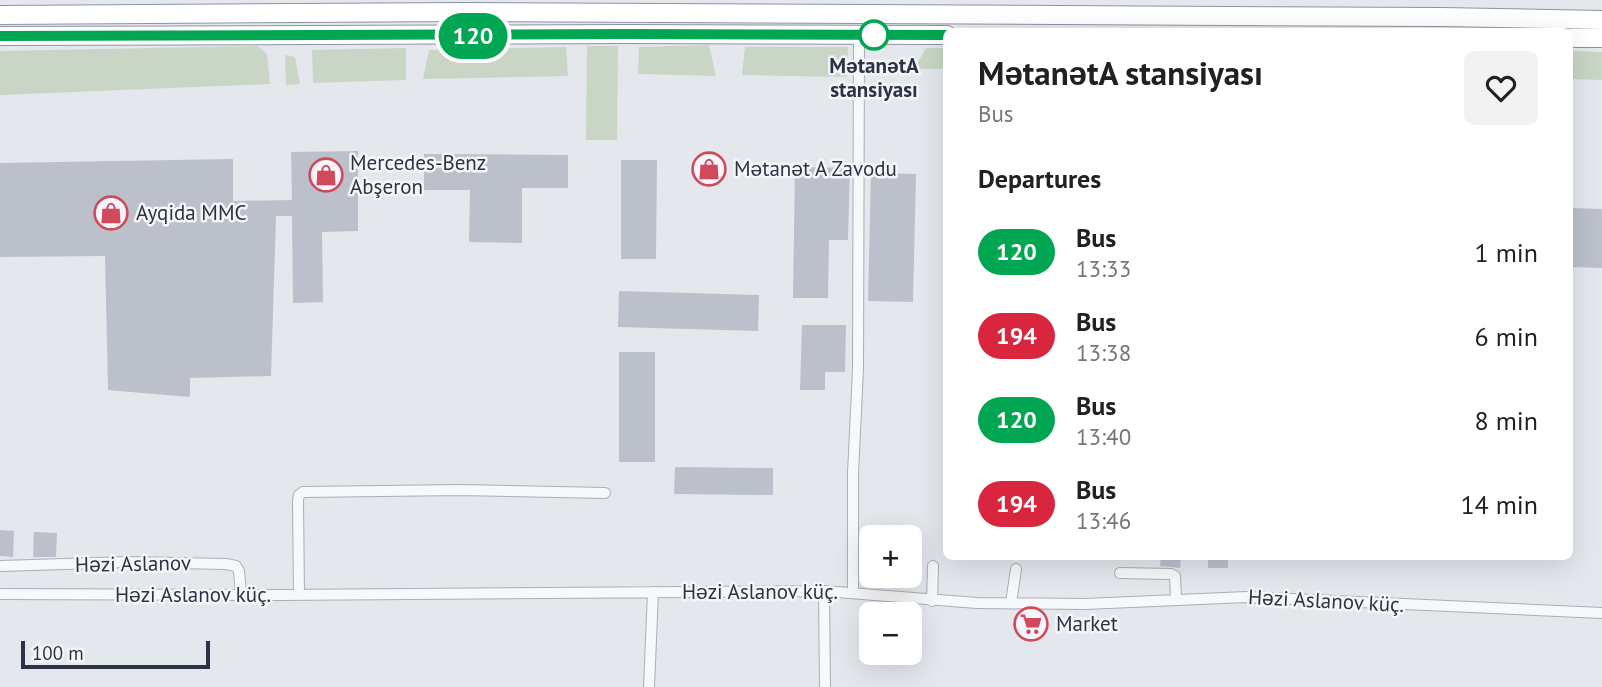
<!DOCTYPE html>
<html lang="en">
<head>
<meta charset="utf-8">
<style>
  :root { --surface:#fff; --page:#f2f2f2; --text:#202124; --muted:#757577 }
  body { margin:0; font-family:"PT Sans",sans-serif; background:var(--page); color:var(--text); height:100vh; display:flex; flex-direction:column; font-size:26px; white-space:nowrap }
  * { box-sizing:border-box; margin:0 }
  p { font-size:23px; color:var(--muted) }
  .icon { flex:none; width:38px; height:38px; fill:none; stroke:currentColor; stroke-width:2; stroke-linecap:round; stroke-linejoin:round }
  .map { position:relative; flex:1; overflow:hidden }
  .side { position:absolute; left:943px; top:28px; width:630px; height:532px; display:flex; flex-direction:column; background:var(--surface); border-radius:10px; box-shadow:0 7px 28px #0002 }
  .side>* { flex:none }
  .badge { padding:0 14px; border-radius:23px; font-size:24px; line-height:46px }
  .buttons { position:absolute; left:859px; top:525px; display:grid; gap:14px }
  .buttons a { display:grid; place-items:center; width:63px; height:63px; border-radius:10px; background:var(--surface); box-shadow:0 7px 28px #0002; font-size:35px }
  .scale { position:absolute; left:21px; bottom:18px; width:189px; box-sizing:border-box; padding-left:7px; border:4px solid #2b3445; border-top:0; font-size:19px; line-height:24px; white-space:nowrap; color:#2b3445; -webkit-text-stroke:5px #f4f6f9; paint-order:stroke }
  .map>.badge { position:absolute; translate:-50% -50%; box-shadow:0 0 0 4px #fff }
  h2 { padding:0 35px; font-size:26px; line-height:63px }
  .round { display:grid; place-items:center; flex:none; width:74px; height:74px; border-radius:10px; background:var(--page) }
  .headline { display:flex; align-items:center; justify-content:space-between; height:119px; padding:0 35px }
  h1 { font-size:33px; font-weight:700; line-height:52px }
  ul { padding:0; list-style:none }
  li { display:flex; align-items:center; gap:21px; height:84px; padding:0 35px }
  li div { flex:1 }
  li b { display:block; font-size:26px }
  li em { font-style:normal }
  li .badge { min-width:77px; font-weight:700; text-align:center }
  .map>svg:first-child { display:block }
  .green { fill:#c9d6c5 }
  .building { fill:#bbc0ca }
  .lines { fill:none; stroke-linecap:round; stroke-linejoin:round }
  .street-casing { stroke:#a9aeb7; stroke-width:12 }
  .highway-casing { stroke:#8b94a3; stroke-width:20 }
  .street { stroke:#f7f8fa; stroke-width:10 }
  .highway { stroke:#fff; stroke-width:18 }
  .line-casing { stroke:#fff; stroke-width:16 }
  .line { stroke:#00a651; stroke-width:10 }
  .stop-dot { fill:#fff; stroke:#00a651; stroke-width:3.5 }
  .labels { text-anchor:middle; stroke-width:5; stroke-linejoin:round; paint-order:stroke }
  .stop-label { font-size:21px; font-weight:bold; fill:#2b3445; stroke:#f4f6f9 }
  .poi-label { font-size:21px; fill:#2b3445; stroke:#f4f6f9; text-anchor:start }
  .street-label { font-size:21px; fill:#2b3445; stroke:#f4f6f9 }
</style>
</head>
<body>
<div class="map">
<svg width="1602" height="687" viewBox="0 0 1602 687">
  <rect width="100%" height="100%" fill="#e4e7ec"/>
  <path class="green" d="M 709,45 L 716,76 L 638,74 L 639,47 Z
    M 258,46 L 267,54 L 270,84 L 0,95 L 0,51 Z
    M 587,46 L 618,46 L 617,140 L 586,140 Z
    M 566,47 L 568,76 L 423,79 L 429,50 Z
    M 745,47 L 848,47 L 847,77 L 742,75 Z
    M 406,48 L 406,80 L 313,83 L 312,50 Z
    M 926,48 L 947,48 L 947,69 L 914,69 Z
    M 1570,51 L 1602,52 L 1602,80 L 1570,79 Z
    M 285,55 L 295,57 L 300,84 L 286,85 Z"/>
  <path class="building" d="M 358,151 L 358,231 L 322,232 L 323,302 L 293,303 L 292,216 L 276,216 L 271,376 L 190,378 L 190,397 L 108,390 L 105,256 L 0,257 L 0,163 L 233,159 L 233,201 L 292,200 L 291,152 Z
    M 424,154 L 568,155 L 568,188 L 522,188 L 522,243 L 469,242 L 470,190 L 424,190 Z
    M 621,160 L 657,160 L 656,259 L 621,259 Z
    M 795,167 L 850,168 L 848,240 L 829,240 L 828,298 L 793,298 Z
    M 871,173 L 916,174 L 913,302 L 868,301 Z
    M 1570,208 L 1602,209 L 1602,268 L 1570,267 Z
    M 619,291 L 759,295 L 758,331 L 618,327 Z
    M 802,325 L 846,325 L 845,372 L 825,372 L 825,390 L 800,390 Z
    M 619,352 L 655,352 L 655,462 L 619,462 Z
    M 675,467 L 773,468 L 773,495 L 674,494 Z
    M 0,530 L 14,531 L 13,557 L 0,556 Z
    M 34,532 L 57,533 L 56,557 L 33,557 Z
    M 1161,556 L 1181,556 L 1180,568 L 1160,566 Z
    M 1208,556 L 1228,556 L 1228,568 L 1208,568 Z"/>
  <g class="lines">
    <defs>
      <path id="street" d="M 0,566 L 128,562 L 226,564 L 236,566 L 239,571 L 241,594
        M 1120,573 L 1171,574 L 1175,576 L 1176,599
        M 824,591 L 825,687
        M 853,593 L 853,473 L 858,369 L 859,35
        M 0,594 L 279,595 L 824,591 L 977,603 L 1085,604 L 1247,597 L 1602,613
        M 299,595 L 298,500 L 299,495 L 303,492 L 461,490 L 605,493
        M 932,601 L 933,566
        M 1011,603 L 1016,569
        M 649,687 L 653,592"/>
      <path id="highway" d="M 0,15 L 464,12 L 1440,17 L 1602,20
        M 0,36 L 627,34 L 947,35
        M 1570,38 L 1602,38"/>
    </defs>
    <use href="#street" class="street-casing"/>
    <use href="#highway" class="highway-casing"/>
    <use href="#street" class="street"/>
    <use href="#highway" class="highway"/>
  </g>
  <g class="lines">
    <defs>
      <path id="line" d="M 0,36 L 627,34 L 947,35"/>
    </defs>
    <use href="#line" class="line-casing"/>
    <use href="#line" class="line"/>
  </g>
  <defs>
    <symbol id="shop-ring" viewBox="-11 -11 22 22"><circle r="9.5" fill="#f4f6f9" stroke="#d1495b" stroke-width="1.5"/><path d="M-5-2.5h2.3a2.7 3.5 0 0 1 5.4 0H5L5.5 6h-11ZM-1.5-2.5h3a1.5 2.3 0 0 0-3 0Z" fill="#d1495b"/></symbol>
    <symbol id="supermarket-ring" viewBox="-11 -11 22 22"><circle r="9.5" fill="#f4f6f9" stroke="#d1495b" stroke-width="1.5"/><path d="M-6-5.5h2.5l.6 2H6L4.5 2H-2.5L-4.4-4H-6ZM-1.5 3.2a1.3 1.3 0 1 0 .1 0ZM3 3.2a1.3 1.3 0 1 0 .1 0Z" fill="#d1495b"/></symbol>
  </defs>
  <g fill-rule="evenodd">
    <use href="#shop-ring" x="690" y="150" width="38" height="38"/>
    <use href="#shop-ring" x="307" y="156" width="38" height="38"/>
    <use href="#shop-ring" x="92" y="194" width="38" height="38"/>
    <use href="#supermarket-ring" x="1012" y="605" width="38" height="38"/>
  </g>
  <circle class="stop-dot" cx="874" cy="35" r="14"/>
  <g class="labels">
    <g class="stop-label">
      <text x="874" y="73">MətanətA<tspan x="874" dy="24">stansiyası</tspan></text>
    </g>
    <g class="poi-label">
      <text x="350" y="170">Mercedes-Benz<tspan x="350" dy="24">Abşeron</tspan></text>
      <text x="734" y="176">Mətanət A Zavodu</text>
      <text x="136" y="220">Ayqida MMC</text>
      <text x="1056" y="631">Market</text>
    </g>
    <g class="street-label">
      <text transform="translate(133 564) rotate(-1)" y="7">Həzi Aslanov</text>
      <text x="760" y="599">Həzi Aslanov küç.</text>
      <text x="193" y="602">Həzi Aslanov küç.</text>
      <text transform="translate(1326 601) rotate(3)" y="7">Həzi Aslanov küç.</text>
    </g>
  </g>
</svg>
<div class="buttons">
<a>+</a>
<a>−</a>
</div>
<div class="scale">100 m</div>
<b class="badge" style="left:473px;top:36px;background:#00a651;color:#fff">120</b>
<section class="side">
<div class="headline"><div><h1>MətanətA stansiyası</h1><p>Bus</p></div><a class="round"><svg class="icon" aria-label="heart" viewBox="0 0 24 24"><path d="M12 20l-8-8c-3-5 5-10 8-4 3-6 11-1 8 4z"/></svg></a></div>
<h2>Departures</h2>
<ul>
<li><span class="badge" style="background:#00a651;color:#fff">120</span><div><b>Bus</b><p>13:33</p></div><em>1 min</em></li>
<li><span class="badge" style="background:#d7263d;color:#fff">194</span><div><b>Bus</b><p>13:38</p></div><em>6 min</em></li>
<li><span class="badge" style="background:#00a651;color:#fff">120</span><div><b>Bus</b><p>13:40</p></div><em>8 min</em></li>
<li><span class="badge" style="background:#d7263d;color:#fff">194</span><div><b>Bus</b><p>13:46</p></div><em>14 min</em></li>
</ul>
</section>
</div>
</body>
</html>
